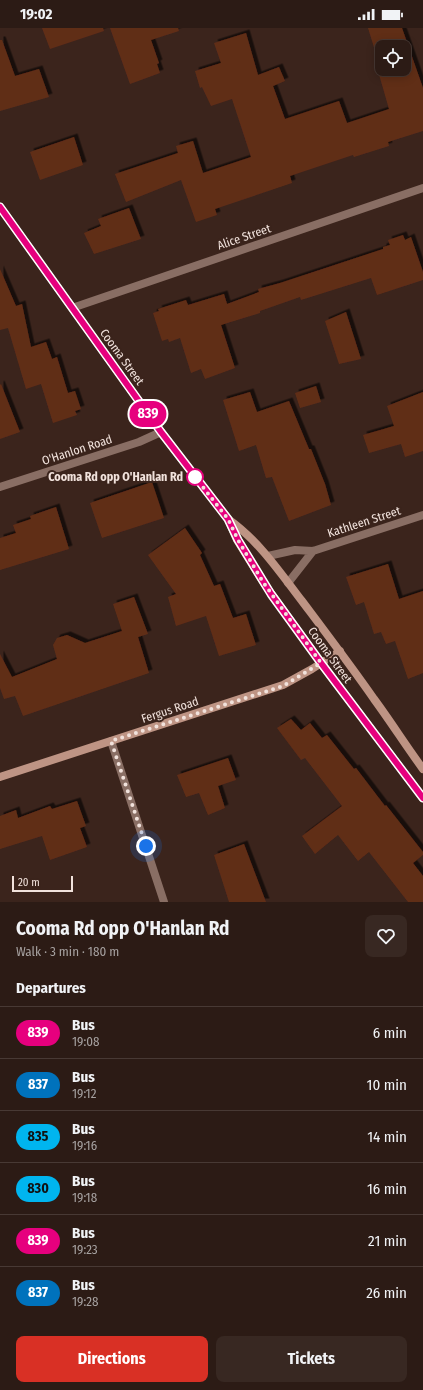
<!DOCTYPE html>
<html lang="en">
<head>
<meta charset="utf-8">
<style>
  :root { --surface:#2c1b15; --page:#382822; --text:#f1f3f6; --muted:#a6a1a0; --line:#483934; --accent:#d93025 }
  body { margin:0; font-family:"Fira Sans Condensed",sans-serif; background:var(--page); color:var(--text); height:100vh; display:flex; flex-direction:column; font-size:15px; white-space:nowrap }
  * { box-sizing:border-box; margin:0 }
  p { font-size:13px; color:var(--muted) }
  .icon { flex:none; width:22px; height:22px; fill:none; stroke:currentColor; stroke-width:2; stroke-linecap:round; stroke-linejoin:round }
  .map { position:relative; height:874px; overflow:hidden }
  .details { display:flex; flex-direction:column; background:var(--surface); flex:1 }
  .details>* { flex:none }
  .badge { padding:0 8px; border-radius:13px; font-size:14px; line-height:26px }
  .tools { position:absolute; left:375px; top:12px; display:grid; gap:8px }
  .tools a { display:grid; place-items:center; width:36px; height:36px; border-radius:8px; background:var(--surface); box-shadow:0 2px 10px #0003,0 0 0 1px var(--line); font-size:20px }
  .scale { position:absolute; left:12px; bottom:10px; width:61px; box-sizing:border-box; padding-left:4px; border:2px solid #f1e2dc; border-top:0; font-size:11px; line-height:14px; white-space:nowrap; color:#f1e2dc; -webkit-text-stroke:3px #3b241c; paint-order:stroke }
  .you { position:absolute; width:20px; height:20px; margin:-10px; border:3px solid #fff; border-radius:50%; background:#1a73e8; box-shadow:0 0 0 6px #1a73e833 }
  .map>.badge { position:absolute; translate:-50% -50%; box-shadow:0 0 0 2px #fff }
  h2 { padding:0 16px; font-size:15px; line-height:36px }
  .round { display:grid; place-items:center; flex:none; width:42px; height:42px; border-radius:8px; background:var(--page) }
  .overview { display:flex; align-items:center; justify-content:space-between; height:68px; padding:0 16px }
  h1 { font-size:19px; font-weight:700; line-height:30px }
  .primary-button { display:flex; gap:8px; margin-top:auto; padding:8px 16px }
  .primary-button a { flex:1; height:46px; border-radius:8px; background:var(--accent); color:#fff; font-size:16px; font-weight:700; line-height:46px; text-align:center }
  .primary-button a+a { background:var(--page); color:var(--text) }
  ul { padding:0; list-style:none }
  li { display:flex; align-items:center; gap:12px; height:52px; padding:0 16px; border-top:1px solid var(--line) }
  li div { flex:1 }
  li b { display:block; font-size:15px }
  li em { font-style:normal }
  li .badge { min-width:44px; font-weight:700; text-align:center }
  .status { display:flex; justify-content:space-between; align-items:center; height:28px; padding:0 20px; background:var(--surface); direction:ltr }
  .status svg { height:11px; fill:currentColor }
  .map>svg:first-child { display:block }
  .building { fill:#612d18; fill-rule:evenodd; filter:url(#shadow) }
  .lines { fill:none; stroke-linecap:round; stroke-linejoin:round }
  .street { stroke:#896e64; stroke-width:8 }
  .secondary { stroke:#be9484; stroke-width:8 }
  .line-casing { stroke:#fff; stroke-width:9 }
  .line { stroke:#e6007e; stroke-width:6 }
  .walk { stroke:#f1e2dc; stroke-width:4; stroke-dasharray:0 7.2 }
  .stop-dot { fill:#fff; stroke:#e6007e; stroke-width:2 }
  .labels { text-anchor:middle; stroke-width:4; stroke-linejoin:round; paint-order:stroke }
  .street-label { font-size:12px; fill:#f1e2dc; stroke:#3b241c }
  .stop-label { font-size:12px; font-weight:bold; fill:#f1e2dc; stroke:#3b241c; text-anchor:end }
</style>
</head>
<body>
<div class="status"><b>19:02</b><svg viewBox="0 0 49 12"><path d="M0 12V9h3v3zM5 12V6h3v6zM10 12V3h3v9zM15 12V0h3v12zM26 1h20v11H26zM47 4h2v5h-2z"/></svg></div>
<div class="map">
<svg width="423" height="874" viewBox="0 0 423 874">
  <defs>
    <filter id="shadow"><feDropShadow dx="3.5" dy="-3.5" stdDeviation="0" flood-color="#0009"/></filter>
  </defs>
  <rect width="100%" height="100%" fill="#3b241c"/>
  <path class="building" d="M 42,0 L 103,0 L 104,3 L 50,21 Z
    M 110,0 L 178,0 L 179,3 L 151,12 L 159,35 L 157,36 L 160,45 L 130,56 Z
    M 368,0 L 402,0 L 423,60 L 423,103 L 388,114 L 389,118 L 354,129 L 353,127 L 290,148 L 292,155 L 215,181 L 217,187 L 196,194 L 181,152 L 126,174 L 115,146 L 178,125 L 176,118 L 193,113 L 203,145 L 251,129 L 232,71 L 211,78 L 202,59 L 200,60 L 195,43 L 221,35 L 214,15 L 246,5 L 258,47 L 279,39 L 285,53 L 273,58 L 285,91 L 339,73 L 347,95 L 389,81 L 378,43 L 381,42 ZM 382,19 L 404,19 L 404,41 L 382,41 Z
    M 0,12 L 2,12 L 15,48 L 39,41 L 49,69 L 0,83 Z
    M 74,109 L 83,137 L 40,152 L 30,124 Z
    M 129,180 L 141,211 L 94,226 L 84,205 L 101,198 L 98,191 Z
    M 403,207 L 405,212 L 411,209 L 423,244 L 423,252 L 377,267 L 371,250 L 301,272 L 300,269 L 260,283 L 260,285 L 221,297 L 235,340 L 205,351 L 201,341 L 191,345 L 180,310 L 169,314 L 168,311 L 162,313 L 153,285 L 159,283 L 158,281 L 186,272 L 188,277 L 224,266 L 227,276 L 259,264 L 258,261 L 280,255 L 383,221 L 383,219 L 390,217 L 388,212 Z
    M 0,241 L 16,278 L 22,276 L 31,319 L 46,314 L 52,331 L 57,329 L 68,365 L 75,363 L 81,381 L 75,383 L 77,387 L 53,395 L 41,356 L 26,361 L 8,300 L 0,302 Z
    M 346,284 L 361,331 L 339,336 L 325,293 Z
    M 1,356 L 20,404 L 0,411 L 0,357 Z
    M 316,358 L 321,374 L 300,380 L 295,365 Z
    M 250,364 L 257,384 L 289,373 L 309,421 L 311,421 L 325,456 L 331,477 L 289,493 L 272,449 L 266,450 L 256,417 L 239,423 L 223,372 Z
    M 423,364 L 423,423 L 405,429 L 401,416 L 369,425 L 363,407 L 394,398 L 387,378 Z
    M 152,454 L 164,490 L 102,510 L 90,475 Z
    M 56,479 L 69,521 L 0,542 L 0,510 L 16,505 L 13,497 L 31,491 L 30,488 Z
    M 185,500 L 202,525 L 200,527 L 214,558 L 220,556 L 233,590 L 246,586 L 256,617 L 219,628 L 206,588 L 176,598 L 168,569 L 176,566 L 148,527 Z
    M 388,536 L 399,571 L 423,563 L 423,645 L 408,651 L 395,613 L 386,616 L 381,604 L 374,606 L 364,574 L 356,577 L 346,549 Z
    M 134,569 L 148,606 L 138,609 L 149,645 L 23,688 L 15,668 L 4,671 L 0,660 L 0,626 L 12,649 L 57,631 L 53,617 L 57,610 L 67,607 L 85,615 L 122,603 L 113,576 Z
    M 291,691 L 301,702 L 310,695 L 322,710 L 327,707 L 354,741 L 356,740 L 385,778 L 386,777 L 423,824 L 423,827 L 413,835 L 423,848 L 423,874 L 408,874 L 369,824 L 358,833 L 338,807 L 315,826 L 302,808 L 342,778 L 305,730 L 301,732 L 277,700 Z
    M 228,730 L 236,752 L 218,758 L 225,780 L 208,787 L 199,765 L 186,769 L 177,747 Z
    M 77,773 L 86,798 L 80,800 L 87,819 L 50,832 L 42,808 L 0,821 L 0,788 L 16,782 L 18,790 L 50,778 L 52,781 Z
    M 244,816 L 266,874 L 229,874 L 214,827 Z"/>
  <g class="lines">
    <path class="street" d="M 72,280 L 423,160
      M 0,459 L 139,414 L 161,404
      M 268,528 L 295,522 L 313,523 L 423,487
      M 288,555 L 313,523
      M 111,713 L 164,874"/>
    <path class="secondary" d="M 0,179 L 161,404 L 228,491 L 237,512 L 263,554 L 321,635 L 423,770
      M 228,491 C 259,513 279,543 302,573 C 326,605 351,638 374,671 C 391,694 406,718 423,741
      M 0,749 L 283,657 L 312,641 L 340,623"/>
  </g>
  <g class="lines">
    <defs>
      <path id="line" d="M 0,179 L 161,404 L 228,491 L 238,512 L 271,566 L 321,635 L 423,770"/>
    </defs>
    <use href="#line" class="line-casing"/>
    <use href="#line" class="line"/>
    <path class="walk" d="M 146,818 L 111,713 L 283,658 L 321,635 L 263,554 L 238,512 L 228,491 L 195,449"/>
  </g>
  <circle class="stop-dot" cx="195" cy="449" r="8"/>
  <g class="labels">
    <g class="street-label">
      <text transform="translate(244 209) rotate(-19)" y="4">Alice Street</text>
      <text transform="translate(122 329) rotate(54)" y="4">Cooma Street</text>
      <text transform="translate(77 422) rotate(-18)" y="4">O'Hanlon Road</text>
      <text transform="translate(364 494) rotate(-18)" y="4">Kathleen Street</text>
      <text transform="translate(330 627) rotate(54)" y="4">Cooma Street</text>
      <text transform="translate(170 682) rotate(-18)" y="4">Fergus Road</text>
    </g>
    <g class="stop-label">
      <text x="183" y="453">Cooma Rd opp O'Hanlan Rd</text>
    </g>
  </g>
</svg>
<div class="tools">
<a><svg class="icon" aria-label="locate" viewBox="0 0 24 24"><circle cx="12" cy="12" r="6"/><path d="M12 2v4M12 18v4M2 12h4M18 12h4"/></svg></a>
</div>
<div class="scale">20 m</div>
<div class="you" style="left:146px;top:818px"></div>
<b class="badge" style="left:148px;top:386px;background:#e6007e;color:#fff">839</b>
</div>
<section class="details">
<div class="overview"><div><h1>Cooma Rd opp O'Hanlan Rd</h1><p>Walk · 3 min · 180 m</p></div><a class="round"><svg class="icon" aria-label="heart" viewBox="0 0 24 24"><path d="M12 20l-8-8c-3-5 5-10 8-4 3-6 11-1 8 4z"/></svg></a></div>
<h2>Departures</h2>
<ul>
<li><span class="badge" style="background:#e6007e;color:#fff">839</span><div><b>Bus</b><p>19:08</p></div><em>6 min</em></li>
<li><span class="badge" style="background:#0072bc;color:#fff">837</span><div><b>Bus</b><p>19:12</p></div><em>10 min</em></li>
<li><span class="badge" style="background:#00b5ef;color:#111">835</span><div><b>Bus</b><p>19:16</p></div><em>14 min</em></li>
<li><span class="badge" style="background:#00b5ef;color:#111">830</span><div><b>Bus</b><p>19:18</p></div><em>16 min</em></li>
<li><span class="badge" style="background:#e6007e;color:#fff">839</span><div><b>Bus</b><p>19:23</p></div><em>21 min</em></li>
<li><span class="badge" style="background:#0072bc;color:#fff">837</span><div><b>Bus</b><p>19:28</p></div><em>26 min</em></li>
</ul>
<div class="primary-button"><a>Directions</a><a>Tickets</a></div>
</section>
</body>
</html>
